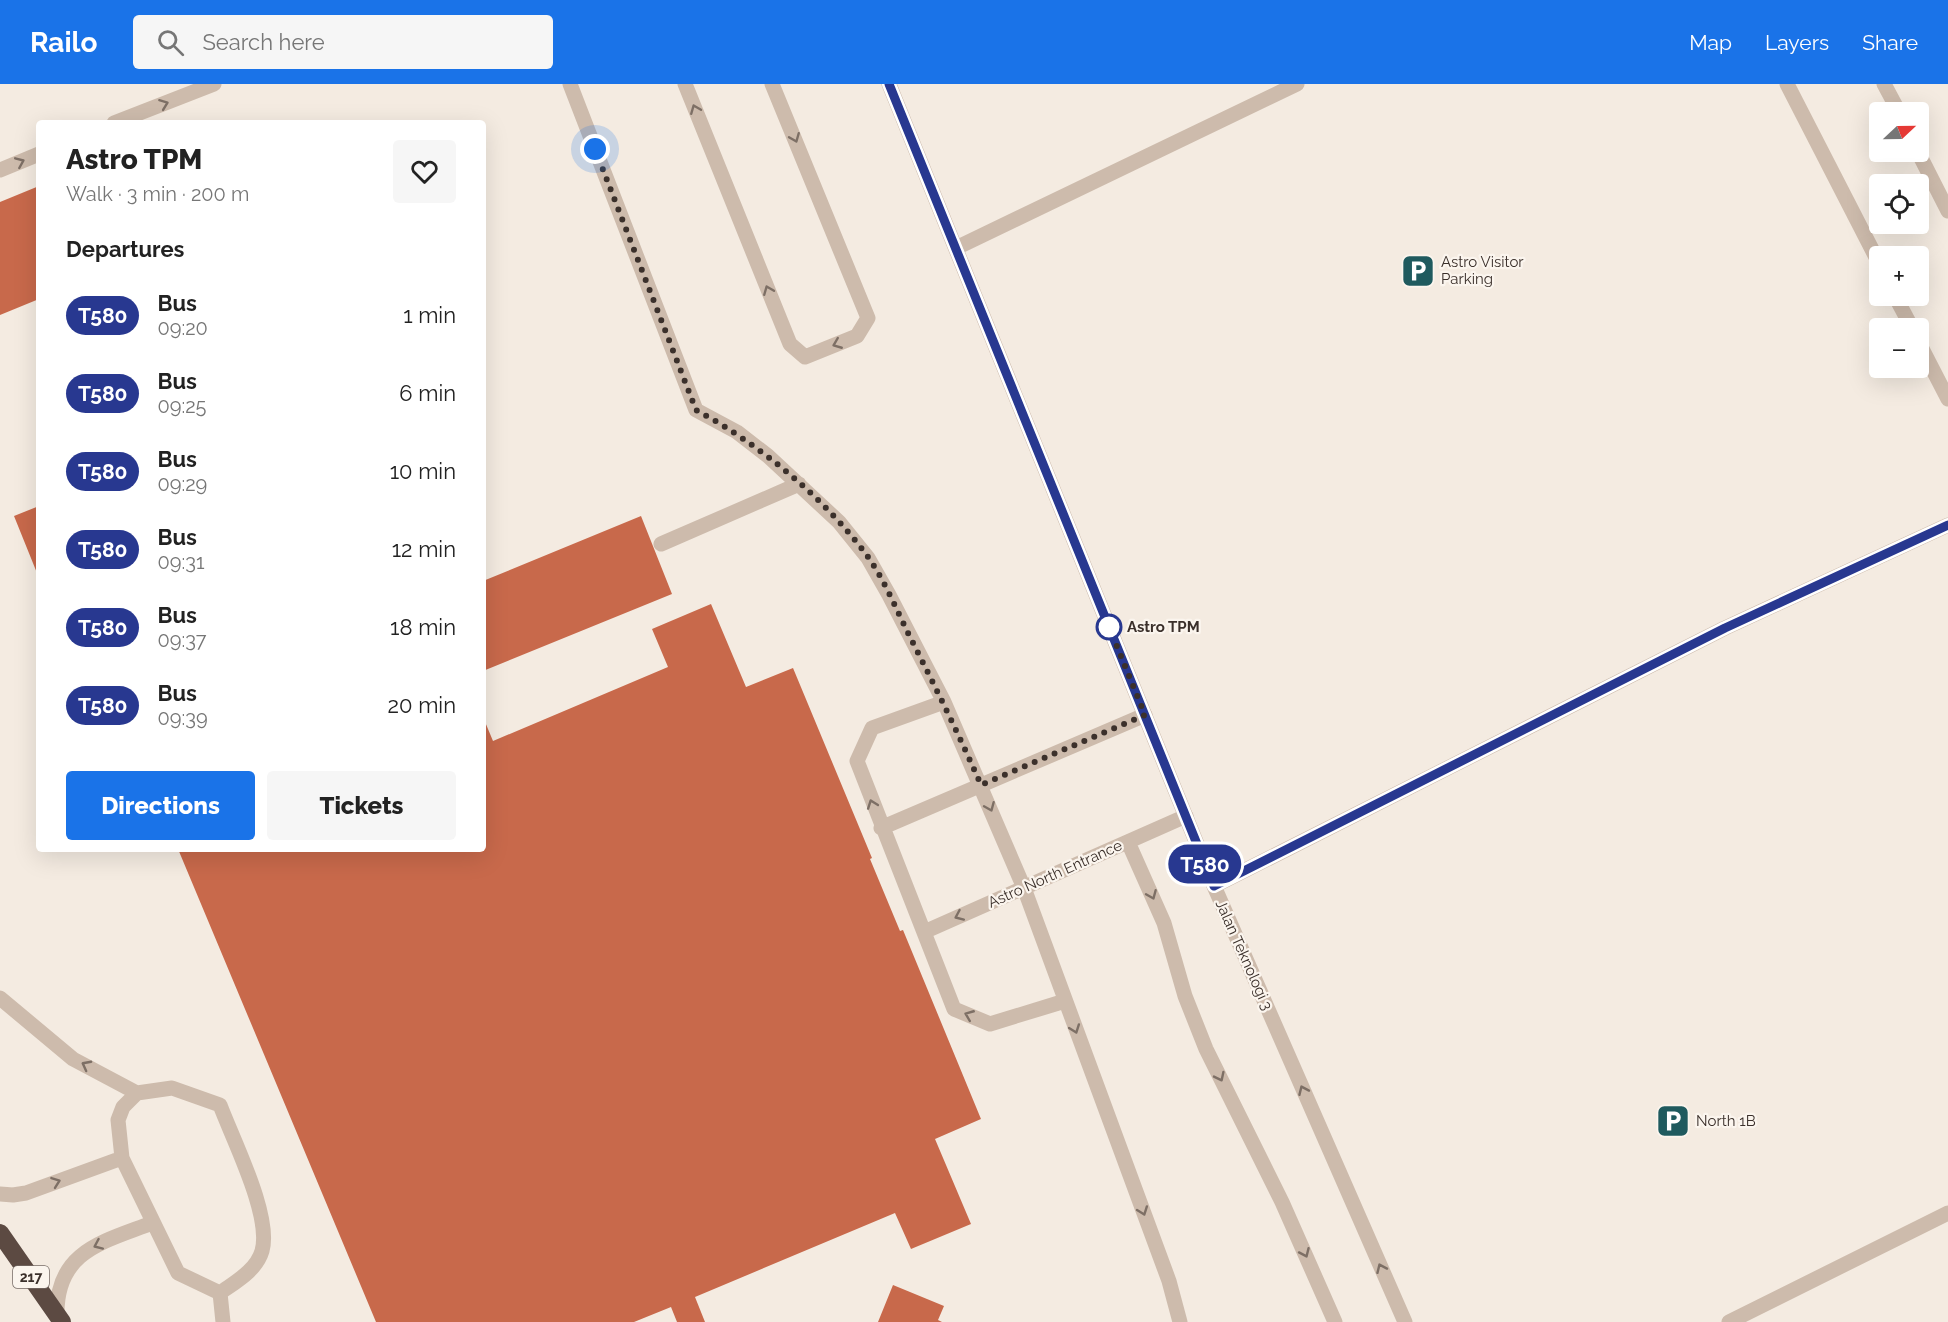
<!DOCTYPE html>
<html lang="en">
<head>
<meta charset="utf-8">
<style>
  :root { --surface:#fff; --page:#f6f6f6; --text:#222; --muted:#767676; --accent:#1a73e8 }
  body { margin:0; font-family:Raleway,sans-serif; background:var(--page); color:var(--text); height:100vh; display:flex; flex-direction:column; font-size:22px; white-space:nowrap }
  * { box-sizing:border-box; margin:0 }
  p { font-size:20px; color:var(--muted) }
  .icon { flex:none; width:33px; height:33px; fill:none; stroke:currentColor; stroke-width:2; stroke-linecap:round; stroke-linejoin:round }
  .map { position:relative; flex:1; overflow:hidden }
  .side { position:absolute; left:36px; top:36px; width:450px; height:732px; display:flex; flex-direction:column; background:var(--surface); border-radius:6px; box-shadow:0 6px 24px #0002 }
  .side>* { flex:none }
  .badge { padding:0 12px; border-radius:20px; font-size:21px; line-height:39px }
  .needle { width:39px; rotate:68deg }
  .buttons { position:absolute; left:1869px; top:18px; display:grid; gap:12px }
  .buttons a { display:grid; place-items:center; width:60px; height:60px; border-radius:6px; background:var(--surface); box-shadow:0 6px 24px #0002; font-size:30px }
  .you { position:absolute; width:30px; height:30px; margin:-15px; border:4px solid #fff; border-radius:50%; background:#1a73e8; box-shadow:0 0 0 9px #1a73e833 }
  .map>.badge { position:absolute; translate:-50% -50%; box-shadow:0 0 0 3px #fff }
  h2 { padding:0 30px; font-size:22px; line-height:54px }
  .round { display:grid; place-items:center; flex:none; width:63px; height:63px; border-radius:6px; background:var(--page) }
  .head { display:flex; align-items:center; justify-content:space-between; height:102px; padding:0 30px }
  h1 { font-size:28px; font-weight:800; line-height:45px }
  .button { display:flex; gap:12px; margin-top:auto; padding:12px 30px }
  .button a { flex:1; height:69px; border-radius:6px; background:var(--accent); color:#fff; font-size:24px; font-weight:800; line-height:69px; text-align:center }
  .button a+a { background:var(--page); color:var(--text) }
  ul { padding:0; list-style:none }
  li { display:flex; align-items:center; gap:18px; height:78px; padding:0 30px }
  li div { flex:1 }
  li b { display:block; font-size:22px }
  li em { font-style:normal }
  li .badge { min-width:66px; font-weight:700; text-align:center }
  header { display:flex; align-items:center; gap:36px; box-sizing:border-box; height:84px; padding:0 30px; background:var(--accent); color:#fff }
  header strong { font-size:28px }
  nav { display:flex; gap:33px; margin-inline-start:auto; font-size:21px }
  .search { width:420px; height:54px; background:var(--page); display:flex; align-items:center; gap:15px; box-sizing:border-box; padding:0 21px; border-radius:6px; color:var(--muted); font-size:22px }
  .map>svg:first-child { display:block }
  .building { fill:#c8694b }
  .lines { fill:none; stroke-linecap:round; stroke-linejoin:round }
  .lane { stroke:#cdbbac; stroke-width:15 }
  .street { stroke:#cdbbac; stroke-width:15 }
  .highway { stroke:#5c4a42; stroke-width:18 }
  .oneway { stroke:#7d6f65 }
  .line-casing { stroke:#fff; stroke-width:14 }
  .line { stroke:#283890; stroke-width:9 }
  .walk { stroke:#3b302b; stroke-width:6; stroke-dasharray:0 10.8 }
  .stop-dot { fill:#fff; stroke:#283890; stroke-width:3 }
  .labels { text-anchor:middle; stroke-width:4.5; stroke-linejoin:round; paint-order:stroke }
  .shield { fill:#fbf5ee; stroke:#756b66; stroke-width:1.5 }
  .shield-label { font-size:14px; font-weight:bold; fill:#3b302b }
  .poi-label { font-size:15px; fill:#3b302b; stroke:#fbf5ee; text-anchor:start }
  .stop-label { font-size:15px; font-weight:bold; fill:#3b302b; stroke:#fbf5ee; text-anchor:start }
  .street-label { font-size:15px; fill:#3b302b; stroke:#fbf5ee }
</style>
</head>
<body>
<header>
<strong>Railo</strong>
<div class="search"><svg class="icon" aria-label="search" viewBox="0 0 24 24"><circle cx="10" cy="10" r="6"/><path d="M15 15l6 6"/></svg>Search here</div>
<nav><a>Map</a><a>Layers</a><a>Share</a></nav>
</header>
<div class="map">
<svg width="1948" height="1238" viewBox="0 0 1948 1238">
  <rect width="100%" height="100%" fill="#f4ebe1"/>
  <path class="building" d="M 39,102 L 39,215 L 0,231 L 0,118 Z
    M 39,422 L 39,494 L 14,432 Z
    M 641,432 L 672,510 L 483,587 L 483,497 Z
    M 711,520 L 746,603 L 793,584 L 872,774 L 870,775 L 900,847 L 903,846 L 981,1035 L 935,1055 L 971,1140 L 911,1165 L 895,1129 L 695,1213 L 705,1238 L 677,1238 L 671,1223 L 634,1238 L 376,1238 L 178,765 L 483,765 L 483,633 L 493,657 L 668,583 L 652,545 Z
    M 893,1201 L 944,1222 L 938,1236 L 942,1238 L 878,1238 Z"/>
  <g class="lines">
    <path class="lane" d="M 570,0 L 696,326 L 737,348 L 768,372 L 839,438 L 868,474 L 889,511 L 944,618 L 1024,804 L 1169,1197 L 1180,1238
      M 685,0 L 790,260 L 805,273 L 857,252 L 868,234 L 772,0
      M 1787,0 L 1880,181
      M 1884,0 L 1899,28
      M 114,39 L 214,0
      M 1918,68 L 1948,127
      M 0,86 L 39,70
      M 956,164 L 1297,0
      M 1895,212 L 1912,244
      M 1918,257 L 1948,315
      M 661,460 L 799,400
      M 944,618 L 872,644 L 857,677 L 954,925 L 990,940 L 1065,917
      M 881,744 L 1145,631
      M 1128,758 L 1164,839 L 1185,912 L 1206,965 L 1282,1118 L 1335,1238
      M 924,848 L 1186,732
      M 0,914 L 73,975 L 137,1009
      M 172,1004 L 220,1021 C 233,1056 272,1132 262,1167 C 256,1187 235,1198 220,1209 L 178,1189 L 122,1074 L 118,1036 L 123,1023 L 137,1009 Z
      M 0,1110 L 13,1111 L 26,1109 L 122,1074
      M 220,1209 L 223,1238
      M 57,1231 C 56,1167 103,1158 152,1139
      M 1729,1238 L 1948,1129"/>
    <path class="street" d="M 889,0 L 1214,802 L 1405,1238
      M 1214,802 L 1725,544 L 1948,441"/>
    <path class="highway" d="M 0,1149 L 62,1238"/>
  </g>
  <defs><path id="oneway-chevron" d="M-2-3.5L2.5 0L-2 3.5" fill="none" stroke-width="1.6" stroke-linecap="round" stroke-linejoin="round" transform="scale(1.5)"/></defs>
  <g class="oneway">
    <use href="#oneway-chevron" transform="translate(164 20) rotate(-21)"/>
    <use href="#oneway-chevron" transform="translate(695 25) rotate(-112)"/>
    <use href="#oneway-chevron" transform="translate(795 54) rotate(68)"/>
    <use href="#oneway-chevron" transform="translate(20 78) rotate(-23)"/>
    <use href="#oneway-chevron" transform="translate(768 206) rotate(-112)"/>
    <use href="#oneway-chevron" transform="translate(837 260) rotate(158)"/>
    <use href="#oneway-chevron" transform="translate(872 720) rotate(-110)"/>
    <use href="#oneway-chevron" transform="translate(990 723) rotate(67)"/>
    <use href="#oneway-chevron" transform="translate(1152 811) rotate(67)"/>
    <use href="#oneway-chevron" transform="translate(959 832) rotate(156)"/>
    <use href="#oneway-chevron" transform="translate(969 931) rotate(-158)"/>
    <use href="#oneway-chevron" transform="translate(1075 945) rotate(70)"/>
    <use href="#oneway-chevron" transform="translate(86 981) rotate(-152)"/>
    <use href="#oneway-chevron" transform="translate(1220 993) rotate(64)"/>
    <use href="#oneway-chevron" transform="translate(1303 1006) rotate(-114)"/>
    <use href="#oneway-chevron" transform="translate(56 1098) rotate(-20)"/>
    <use href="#oneway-chevron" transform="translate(1143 1127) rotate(70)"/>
    <use href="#oneway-chevron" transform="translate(98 1161) rotate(156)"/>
    <use href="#oneway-chevron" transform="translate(1305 1169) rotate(66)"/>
    <use href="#oneway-chevron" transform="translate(1381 1184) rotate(-114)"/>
  </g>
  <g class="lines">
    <defs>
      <path id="line" d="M 889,0 L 1214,802 L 1725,544 L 1948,441"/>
    </defs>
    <use href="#line" class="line-casing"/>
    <use href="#line" class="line"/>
    <path class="walk" d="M 595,65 L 696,326 C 759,360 825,414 868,473 C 885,497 897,527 910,553 C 935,602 959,651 981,701 L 1145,631 L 1109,543"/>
  </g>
  <defs>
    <symbol id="parking-square" viewBox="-11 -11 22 22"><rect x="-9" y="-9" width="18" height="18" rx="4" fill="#1f5a5e" stroke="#fbf5ee"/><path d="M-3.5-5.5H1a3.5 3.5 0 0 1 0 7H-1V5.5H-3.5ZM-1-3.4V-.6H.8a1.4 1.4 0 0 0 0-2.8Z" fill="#fff"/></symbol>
  </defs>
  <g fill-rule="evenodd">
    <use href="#parking-square" x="1399" y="168" width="38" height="38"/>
    <use href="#parking-square" x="1654" y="1018" width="38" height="38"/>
  </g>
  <circle class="stop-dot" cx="1109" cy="543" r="12"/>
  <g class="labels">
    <rect class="shield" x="13" y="1182" width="36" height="22" rx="4.5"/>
    <g class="shield-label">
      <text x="31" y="1198">217</text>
    </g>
    <g class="poi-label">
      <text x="1441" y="183">Astro Visitor<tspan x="1441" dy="17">Parking</tspan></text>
      <text x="1696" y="1042">North 1B</text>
    </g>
    <g class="stop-label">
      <text x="1127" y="548">Astro TPM</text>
    </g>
    <g class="street-label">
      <text transform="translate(1055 790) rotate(-24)" y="5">Astro North Entrance</text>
      <text transform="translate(1244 871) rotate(66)" y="5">Jalan Teknologi 3</text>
    </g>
  </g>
</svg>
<div class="buttons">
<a><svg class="needle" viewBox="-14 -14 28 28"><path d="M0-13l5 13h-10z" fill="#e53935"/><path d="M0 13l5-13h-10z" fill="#767676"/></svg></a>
<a><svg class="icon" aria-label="locate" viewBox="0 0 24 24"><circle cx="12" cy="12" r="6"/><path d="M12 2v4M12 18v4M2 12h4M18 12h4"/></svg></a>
<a>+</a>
<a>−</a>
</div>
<div class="you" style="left:595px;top:65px"></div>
<b class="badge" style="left:1205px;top:780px;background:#283890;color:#fff">T580</b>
<section class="side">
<div class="head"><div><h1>Astro TPM</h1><p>Walk · 3 min · 200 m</p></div><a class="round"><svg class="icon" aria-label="heart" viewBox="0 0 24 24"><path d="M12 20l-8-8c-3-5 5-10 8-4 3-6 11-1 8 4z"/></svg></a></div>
<h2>Departures</h2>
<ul>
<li><span class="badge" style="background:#283890;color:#fff">T580</span><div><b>Bus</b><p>09:20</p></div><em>1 min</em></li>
<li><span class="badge" style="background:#283890;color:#fff">T580</span><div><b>Bus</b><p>09:25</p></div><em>6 min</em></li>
<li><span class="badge" style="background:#283890;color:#fff">T580</span><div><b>Bus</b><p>09:29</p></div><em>10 min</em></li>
<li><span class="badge" style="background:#283890;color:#fff">T580</span><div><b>Bus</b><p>09:31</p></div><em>12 min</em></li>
<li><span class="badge" style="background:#283890;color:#fff">T580</span><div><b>Bus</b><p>09:37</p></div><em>18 min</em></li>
<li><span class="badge" style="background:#283890;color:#fff">T580</span><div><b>Bus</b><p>09:39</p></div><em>20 min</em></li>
</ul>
<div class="button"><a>Directions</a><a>Tickets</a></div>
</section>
</div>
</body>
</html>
